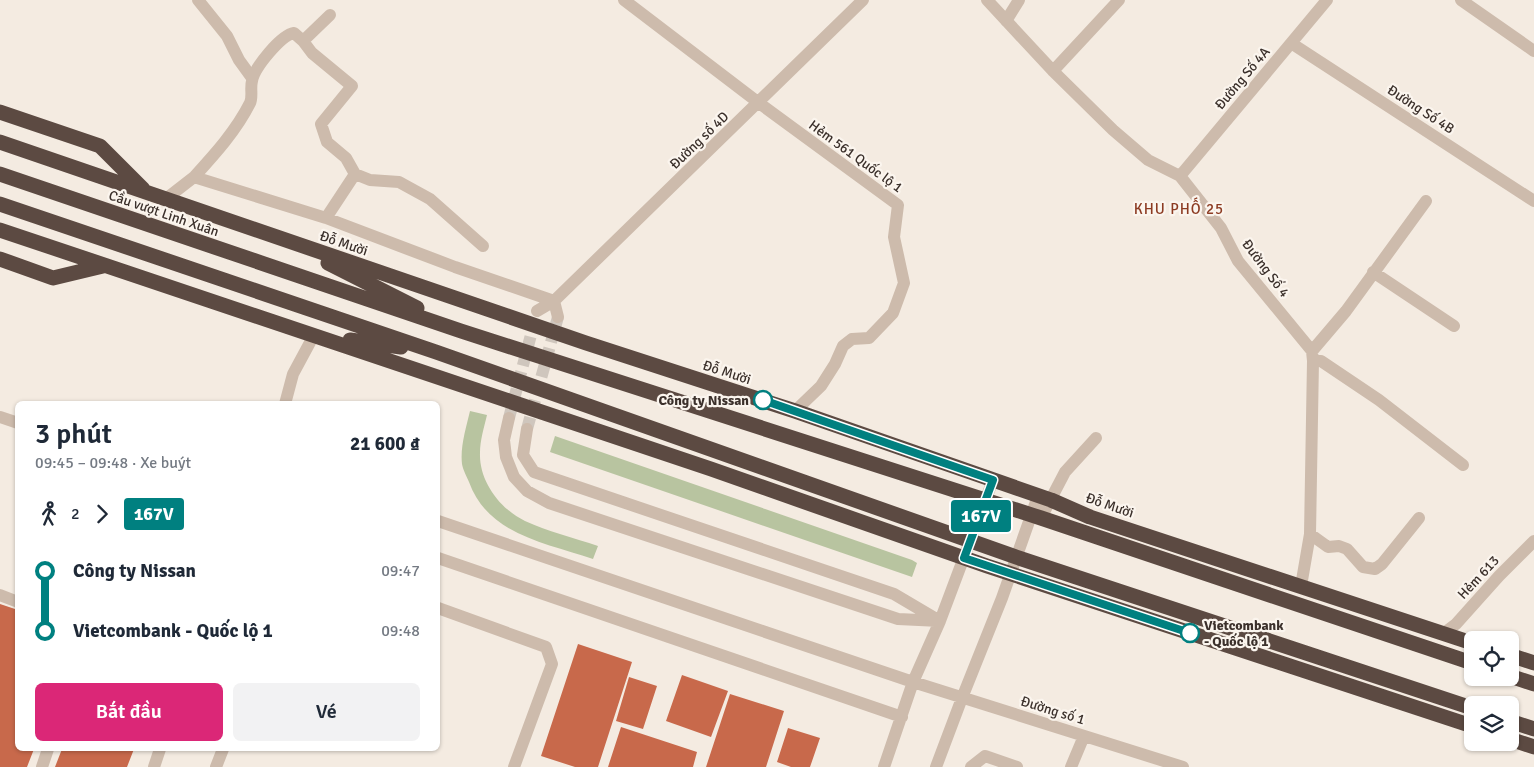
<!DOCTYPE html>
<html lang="vi">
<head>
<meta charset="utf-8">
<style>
  :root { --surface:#fff; --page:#f2f2f3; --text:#1f2937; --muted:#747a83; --accent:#db2777 }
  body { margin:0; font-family:Signika,sans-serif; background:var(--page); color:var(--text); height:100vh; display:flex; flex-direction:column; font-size:19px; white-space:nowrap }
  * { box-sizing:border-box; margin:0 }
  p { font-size:16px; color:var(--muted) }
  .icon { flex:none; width:28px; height:28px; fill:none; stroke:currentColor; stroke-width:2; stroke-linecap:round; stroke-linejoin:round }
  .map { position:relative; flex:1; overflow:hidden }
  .drawer { position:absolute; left:15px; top:401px; width:425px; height:350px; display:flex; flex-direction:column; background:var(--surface); border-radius:8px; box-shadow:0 1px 4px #0004 }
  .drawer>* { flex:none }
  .badge { padding:0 10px; border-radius:4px; font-size:18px; line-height:32px }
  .fabs { position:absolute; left:1464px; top:631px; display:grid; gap:10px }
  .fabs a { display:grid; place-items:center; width:55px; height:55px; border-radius:8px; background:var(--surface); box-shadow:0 1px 4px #0004; font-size:25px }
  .map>.badge { position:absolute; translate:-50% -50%; box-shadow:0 0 0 2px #fff }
  .legs { display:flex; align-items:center; gap:8px; height:55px; padding:0 20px; font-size:16px }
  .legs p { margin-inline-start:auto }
  .overview { display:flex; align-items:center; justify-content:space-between; height:85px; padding:0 20px }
  h1 { font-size:28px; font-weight:600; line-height:38px }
  .button { display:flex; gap:10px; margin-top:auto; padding:10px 20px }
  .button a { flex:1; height:58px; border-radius:8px; background:var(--accent); color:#fff; font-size:20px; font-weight:600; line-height:58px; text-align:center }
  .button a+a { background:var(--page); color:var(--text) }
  ul { padding:0 20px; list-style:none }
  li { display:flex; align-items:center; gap:18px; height:60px; font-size:19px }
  li i { display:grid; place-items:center; width:8px; height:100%; margin:0 6px; background:currentColor }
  li i::after { content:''; width:12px; height:12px; margin:-6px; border:4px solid; border-radius:50%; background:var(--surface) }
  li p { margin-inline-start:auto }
  li:first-child i { background:linear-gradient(#0000 50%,currentColor 0) }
  li:last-child i { background:linear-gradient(currentColor 50%,#0000 0) }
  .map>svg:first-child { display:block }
  .green { fill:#b8c4a0 }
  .building { fill:#c8694b }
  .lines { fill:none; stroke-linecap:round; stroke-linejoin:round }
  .minor-tunnel { stroke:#cfc6bd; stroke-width:12; stroke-dasharray:12 6; stroke-linecap:butt }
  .minor { stroke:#cdbbac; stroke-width:12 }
  .highway { stroke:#5c4a42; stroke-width:15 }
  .line-1-casing { stroke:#fff; stroke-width:11 }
  .line-1 { stroke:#008080; stroke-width:8 }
  .stop-1-dot { fill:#fff; stroke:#008080; stroke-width:2.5 }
  .labels { text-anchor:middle; stroke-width:4.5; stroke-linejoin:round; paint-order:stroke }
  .street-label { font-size:14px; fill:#3b302b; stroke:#fbf5ee }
  .stop-label { font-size:14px; font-weight:bold; fill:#3b302b; stroke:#fbf5ee; text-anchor:end }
  .neighbourhood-label { font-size:15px; letter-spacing:1px; fill:#8c3b22; stroke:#fbf5ee }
</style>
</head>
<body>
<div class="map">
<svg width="1534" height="767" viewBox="0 0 1534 767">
  <rect width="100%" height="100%" fill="#f4ebe1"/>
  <path class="green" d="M 470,411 L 487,415 C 484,428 480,440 480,453 C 479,481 500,509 525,521 C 546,531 575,538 598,546 L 593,559 C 546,543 488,535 469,482 C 467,477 463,470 462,464 C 460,447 466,428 470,411 Z
    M 555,436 L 912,560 L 917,563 L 912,577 L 550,452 Z"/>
  <path class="building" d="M 0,604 L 18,610 L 18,749 L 34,749 L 27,767 L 0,767 Z
    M 578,644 L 632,662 L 598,767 L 575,767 L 541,756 Z
    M 682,675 L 728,691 L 711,737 L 666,721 Z
    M 629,677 L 657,686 L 643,729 L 616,721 Z
    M 730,694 L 784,711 L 766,767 L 706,767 Z
    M 621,727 L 697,752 L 693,767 L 608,767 Z
    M 788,728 L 820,738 L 810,767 L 791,767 L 777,762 Z
    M 62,749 L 134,749 L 127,767 L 55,767 Z"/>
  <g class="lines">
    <path class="minor-tunnel" d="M 509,418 L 536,316
      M 527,429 L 558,317"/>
    <path class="minor" d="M 198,0 L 227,36 L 239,60 L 252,78
      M 624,0 L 759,103 L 898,205 L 894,237 L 904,283 L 893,313 L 869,338 L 852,339 L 843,346 L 835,364 L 821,386 L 795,411
      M 987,0 L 1053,71 L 1113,130 L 1148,160 L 1180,176 L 1221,228 L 1238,261 L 1312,351 L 1313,361 L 1310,534 L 1301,586
      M 1461,0 L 1534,51
      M 1006,21 L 1019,0
      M 303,41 L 312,53 L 352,86 L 321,124 L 327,142 L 346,158 L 355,174 L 370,180 L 399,182 L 430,199 L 483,246
      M 1291,43 L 1534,201
      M 1053,71 L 1119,0
      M 1180,176 L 1327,0
      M 194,177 C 214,155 236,131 250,103 C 253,97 250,88 252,81 C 254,68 281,35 294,33 L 303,41 L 330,15
      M 167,198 L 194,177 L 326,218 L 455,267 L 554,301
      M 326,218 L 355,174
      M 1373,272 L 1454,326
      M 554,301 L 558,317
      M 537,311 L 554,301 L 863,0
      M 1312,351 L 1346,311 L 1426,201
      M 1313,361 L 1321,361 L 1379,400 L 1463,465
      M 285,404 L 293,374 L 314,335
      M 0,417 L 18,423
      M 509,418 L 504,440 L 506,457 L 514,477 L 527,491 L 549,503 L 898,619 L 940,621
      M 527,429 L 523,455 L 534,472 L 894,594 L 938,620
      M 1041,518 L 1065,472 L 1096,438
      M 438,521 L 913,682 L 1183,767
      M 1310,534 L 1328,547 L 1339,546 L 1347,549 L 1363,567 L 1375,569 L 1382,564 L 1419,518
      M 438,558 L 902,717
      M 0,595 L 18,602
      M 438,608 L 546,647 L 552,664 L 514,767
      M 1444,633 L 1456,624 L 1499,576 L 1534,541
      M 42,767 L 48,749
      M 154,767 L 160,749
      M 216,767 L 223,749
      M 884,767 L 913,682 L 940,621 L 993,480
      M 936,767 L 962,698 L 1002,598 L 1038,496
      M 971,767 L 985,756 L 1017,767
      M 1071,767 L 1084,736"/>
    <path class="highway" d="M 0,112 L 100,146 L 143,189
      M 0,142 L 586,343 L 795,411 L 1051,500 L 1090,517 L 1472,643
      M 0,174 L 461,331 L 1041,518 L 1472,663
      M 0,204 L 436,352 L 1016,557 L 1472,708
      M 0,230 L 711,469 L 987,566 L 1472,726
      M 0,259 L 53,278 L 103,266
      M 328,263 L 417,308
      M 350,340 L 401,347
      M 1510,655 L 1534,663
      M 1510,676 L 1534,684
      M 1510,721 L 1534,729
      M 1510,739 L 1534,747"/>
  </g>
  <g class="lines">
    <defs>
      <path id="line-1" d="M 763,400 L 993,480 L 964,558 L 1190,633"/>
    </defs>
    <use href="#line-1" class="line-1-casing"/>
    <use href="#line-1" class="line-1"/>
  </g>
  <g class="stop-1-dot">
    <circle cx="763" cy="400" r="9"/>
    <circle cx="1190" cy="633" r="9"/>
  </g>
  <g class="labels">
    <g class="street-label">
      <text transform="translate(1242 78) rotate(-50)" y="5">Đường Số 4A</text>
      <text transform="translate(1421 109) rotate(33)" y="5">Đường Số 4B</text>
      <text transform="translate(699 140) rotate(-44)" y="5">Đường số 4D</text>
      <text transform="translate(856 156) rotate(36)" y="5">Hẻm 561 Quốc lộ 1</text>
      <text transform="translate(164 213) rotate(19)" y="5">Cầu vượt Linh Xuân</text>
      <text transform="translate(344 243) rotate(19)" y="5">Đỗ Mười</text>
      <text transform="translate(1266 268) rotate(53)" y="5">Đường Số 4</text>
      <text transform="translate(727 372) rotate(18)" y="5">Đỗ Mười</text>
      <text transform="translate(1110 505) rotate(19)" y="5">Đỗ Mười</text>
      <text transform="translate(1478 577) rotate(-47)" y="5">Hẻm 613</text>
      <text transform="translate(1053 710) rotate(17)" y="5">Đường số 1</text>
    </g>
    <g class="stop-label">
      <text x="749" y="405">Công ty Nissan</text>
      <text x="1204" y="630" text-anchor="start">Vietcombank<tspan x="1204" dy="16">- Quốc lộ 1</tspan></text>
    </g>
    <g class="neighbourhood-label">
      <text x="1179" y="214">KHU PHỐ 25</text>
    </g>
  </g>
</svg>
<div class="fabs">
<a><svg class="icon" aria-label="locate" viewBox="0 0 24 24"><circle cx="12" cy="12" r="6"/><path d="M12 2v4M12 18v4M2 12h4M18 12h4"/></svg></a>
<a><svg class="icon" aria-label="layers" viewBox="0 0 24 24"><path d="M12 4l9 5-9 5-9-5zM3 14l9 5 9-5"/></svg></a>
</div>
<b class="badge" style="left:981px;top:516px;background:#008080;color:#fff">167V</b>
<section class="drawer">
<div class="overview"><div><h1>3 phút</h1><p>09:45 – 09:48 · Xe buýt</p></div><b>21 600 ₫</b></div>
<div class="legs"><svg class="icon" aria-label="walk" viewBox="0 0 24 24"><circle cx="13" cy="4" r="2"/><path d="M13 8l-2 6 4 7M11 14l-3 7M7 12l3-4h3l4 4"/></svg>2<svg class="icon" aria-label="forward" viewBox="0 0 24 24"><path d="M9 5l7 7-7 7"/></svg><b class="badge" style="background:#008080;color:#fff">167V</b></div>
<ul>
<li><i style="color:#008080"></i><b>Công ty Nissan</b><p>09:47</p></li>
<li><i style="color:#008080"></i><b>Vietcombank - Quốc lộ 1</b><p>09:48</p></li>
</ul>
<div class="button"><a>Bắt đầu</a><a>Vé</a></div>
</section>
</div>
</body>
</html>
